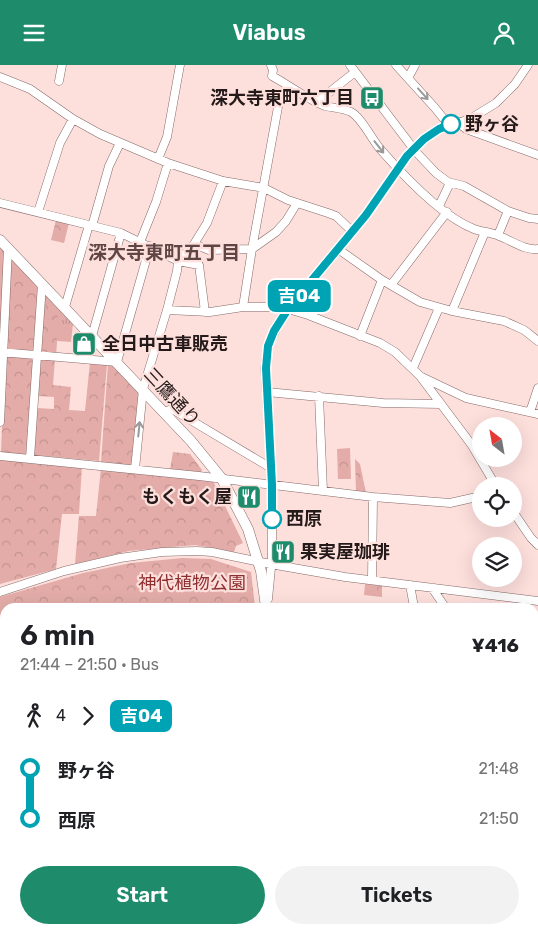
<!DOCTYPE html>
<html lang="en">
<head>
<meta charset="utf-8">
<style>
  :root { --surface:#fff; --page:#f2f2f2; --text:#202124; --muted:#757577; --accent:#1e8c6b }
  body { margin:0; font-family:Rubik,"Noto Sans JP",sans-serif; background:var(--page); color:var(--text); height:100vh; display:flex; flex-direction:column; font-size:19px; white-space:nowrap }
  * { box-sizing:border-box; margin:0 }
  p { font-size:16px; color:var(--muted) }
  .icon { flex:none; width:28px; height:28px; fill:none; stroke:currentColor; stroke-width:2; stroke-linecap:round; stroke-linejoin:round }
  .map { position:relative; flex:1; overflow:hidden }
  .sheet { position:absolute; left:0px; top:538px; width:539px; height:331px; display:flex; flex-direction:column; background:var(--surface); border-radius:15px 15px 0 0; box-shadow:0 5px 20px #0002 }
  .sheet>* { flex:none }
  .badge { padding:0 10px; border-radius:8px; font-size:18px; line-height:32px }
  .needle { width:32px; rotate:329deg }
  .tools { position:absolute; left:472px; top:352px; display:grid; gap:10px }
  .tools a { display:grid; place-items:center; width:50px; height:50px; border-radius:50%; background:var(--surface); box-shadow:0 5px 20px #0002; font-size:25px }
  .map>.badge { position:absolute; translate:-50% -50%; box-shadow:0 0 0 2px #fff }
  .legs { display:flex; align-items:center; gap:8px; height:55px; padding:0 20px; font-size:16px }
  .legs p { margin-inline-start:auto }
  .headline { display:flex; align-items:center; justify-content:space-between; height:85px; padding:0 20px }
  h1 { font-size:28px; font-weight:600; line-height:38px }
  .primary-button { display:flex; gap:10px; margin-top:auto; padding:10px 20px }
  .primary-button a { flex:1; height:58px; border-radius:30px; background:var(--accent); color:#fff; font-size:20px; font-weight:600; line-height:58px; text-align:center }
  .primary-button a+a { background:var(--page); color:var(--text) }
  ul { padding:0 20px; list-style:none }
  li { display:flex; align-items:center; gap:18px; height:50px; font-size:19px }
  li i { display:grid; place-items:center; width:8px; height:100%; margin:0 6px; background:currentColor }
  li i::after { content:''; width:12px; height:12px; margin:-6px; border:4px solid; border-radius:50%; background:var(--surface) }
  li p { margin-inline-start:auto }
  li:first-child i { background:linear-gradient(#0000 50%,currentColor 0) }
  li:last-child i { background:linear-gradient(currentColor 50%,#0000 0) }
  header { display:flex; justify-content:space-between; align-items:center; height:65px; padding:0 20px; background:var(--accent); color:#fff; font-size:22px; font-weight:600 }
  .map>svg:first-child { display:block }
  .built { fill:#f7d1ce }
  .grass { fill:url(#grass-tufts) }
  .forest { fill:url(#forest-crowns) }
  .park { fill:url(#park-crowns) }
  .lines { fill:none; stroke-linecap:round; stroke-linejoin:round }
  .minor-casing { stroke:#856a68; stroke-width:9 }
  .major-casing { stroke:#856a68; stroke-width:11 }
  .minor { stroke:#fff; stroke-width:8 }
  .major { stroke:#fff; stroke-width:10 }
  .oneway { stroke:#9c9898 }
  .line-1-casing { stroke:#fff; stroke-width:11 }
  .line-1 { stroke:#00a3b4; stroke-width:8 }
  .stop-1-dot { fill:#fff; stroke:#00a3b4; stroke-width:2.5 }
  .labels { text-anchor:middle; stroke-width:4.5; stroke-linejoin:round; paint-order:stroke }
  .poi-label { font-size:18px; font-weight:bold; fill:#241a19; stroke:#fddfdc; text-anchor:end }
  .stop-label { font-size:18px; font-weight:bold; fill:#241a19; stroke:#fddfdc; text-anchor:start }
  .street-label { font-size:18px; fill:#241a19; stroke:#fddfdc }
  .park-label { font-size:18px; fill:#8e2f30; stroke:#fddfdc }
  .neighbourhood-label { font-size:19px; font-weight:bold; fill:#5f4644; stroke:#fddfdc }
</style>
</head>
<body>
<header><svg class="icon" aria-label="menu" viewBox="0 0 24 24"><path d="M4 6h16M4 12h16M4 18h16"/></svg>Viabus<svg class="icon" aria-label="person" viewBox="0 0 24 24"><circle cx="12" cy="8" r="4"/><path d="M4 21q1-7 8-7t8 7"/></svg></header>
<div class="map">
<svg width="538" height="868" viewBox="0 0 538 868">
  <defs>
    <pattern id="grass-tufts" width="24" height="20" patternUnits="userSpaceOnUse" patternTransform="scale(1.25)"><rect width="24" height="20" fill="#e3aca8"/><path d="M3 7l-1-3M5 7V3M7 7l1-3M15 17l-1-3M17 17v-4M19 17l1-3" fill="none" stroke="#c39390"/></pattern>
    <pattern id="forest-crowns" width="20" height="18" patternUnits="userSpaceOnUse" patternTransform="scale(1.25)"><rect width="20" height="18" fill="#ee9d98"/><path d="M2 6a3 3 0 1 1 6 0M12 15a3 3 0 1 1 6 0" fill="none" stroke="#c17f7b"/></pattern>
    <pattern id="park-crowns" width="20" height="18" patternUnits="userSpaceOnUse" patternTransform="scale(1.25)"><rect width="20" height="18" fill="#e3aca8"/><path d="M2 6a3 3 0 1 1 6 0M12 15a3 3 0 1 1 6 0" fill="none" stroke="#c39390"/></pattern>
  </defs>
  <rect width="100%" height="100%" fill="#fddfdc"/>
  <path class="built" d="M 227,864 L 289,864 L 289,868 L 227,868 Z"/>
  <path class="grass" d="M 43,231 L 46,231 L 73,259 L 71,277 L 57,276 L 56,289 Z"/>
  <path class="forest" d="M 0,611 L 5,640 L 5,864 L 194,864 L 195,865 L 218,865 L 221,868 L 0,868 Z
    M 365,864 L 531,864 L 536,868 L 364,868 Z"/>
  <path class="park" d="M 56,155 L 69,158 L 64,178 L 51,175 Z
    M 0,183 L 4,187 L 0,283 Z
    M 12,193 L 39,224 L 37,275 L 33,287 L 6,284 L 10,194 Z
    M 43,231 L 46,231 L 58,244 L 56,289 L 41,286 Z
    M 8,290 L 34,293 L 28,391 L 2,388 L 1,386 L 5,292 Z
    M 42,293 L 55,294 L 53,320 L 71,322 L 69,345 L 85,346 L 90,297 L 107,299 L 99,396 L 34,390 L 37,343 L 54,344 L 54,332 L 38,331 L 40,295 Z
    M 108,299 L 113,299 L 140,327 L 132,397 L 130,400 L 101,397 Z
    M 350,383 L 351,414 L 338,414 L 337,384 Z
    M 173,387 L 190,389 L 202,405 L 200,409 L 170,405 Z
    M 0,393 L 82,401 L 79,449 L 62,449 L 56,504 L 0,519 Z
    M 355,394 L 360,399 L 366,428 L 356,427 Z
    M 101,403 L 212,414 L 243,478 L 236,481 L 234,487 L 195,480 L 129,486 L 75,499 L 79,451 L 96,451 Z
    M 182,493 L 211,494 L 251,507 L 255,542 L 5,542 L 5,699 L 0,682 L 0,532 L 83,508 L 131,498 Z
    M 365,519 L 382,521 L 382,532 L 364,530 Z
    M 0,707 L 5,712 L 5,818 L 0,818 Z"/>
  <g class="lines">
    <defs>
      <path id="minor" d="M 271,0 L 273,5 L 272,11 C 289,20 306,34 325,41 C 333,43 343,43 351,47 C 362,53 372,75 381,85 C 403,110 443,152 474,164 C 482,167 491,167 499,171 C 511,175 525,186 538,184
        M 350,0 L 416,87 L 436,108 L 448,117 L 464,121 L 508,146 L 529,153 L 538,154
        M 396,0 L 435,43 L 448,59
        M 0,12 L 30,24 L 73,54 L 100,69 L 168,98 L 223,116 L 264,123 L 288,135 L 328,148 L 336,151 L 353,167
        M 408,13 L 415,0
        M 59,16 L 62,0
        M 317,37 L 355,7
        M 460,57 L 461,60 L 466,64 L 538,90
        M 158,94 L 167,72 L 180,0
        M 0,138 L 121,168 L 178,196 L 199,200 L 205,247
        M 439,141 L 450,118
        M 38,147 L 60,78 L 73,54
        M 92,161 L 109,101 L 120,78
        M 498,170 L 508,146
        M 140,177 L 156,137 L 168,98
        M 194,179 L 209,185 L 252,184 L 276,167 L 286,156 L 297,138
        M 338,184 L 382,215 L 420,237 L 452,246 L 504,256 L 524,265 L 538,276
        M 391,220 L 447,147
        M 65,242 L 89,160
        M 243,242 L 252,184 L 278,42
        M 167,245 L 210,247 L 243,242 L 268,242 L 288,244 L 308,250 L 380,278 L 395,287 L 420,311 L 471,379 L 496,421
        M 452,246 L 485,167
        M 92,271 L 121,168
        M 360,271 L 382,215
        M 0,287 L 117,297 L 150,181
        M 413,303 L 439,243
        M 422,312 L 466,333 L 538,349
        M 267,327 L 383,338 L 441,339
        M 319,331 L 323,426
        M 164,347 L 172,344 L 271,403
        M 530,347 L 538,323
        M 0,357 L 8,183
        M 0,391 L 199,411 L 373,432 L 450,438 L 481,431
        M 30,393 L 42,219
        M 135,404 L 143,324 L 167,245 L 177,206 L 178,196 L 194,179 L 207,158 L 223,116
        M 514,448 L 531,473 L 538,480
        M 372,515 L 373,432
        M 410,520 L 414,542
        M 432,523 L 445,542
        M 0,527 L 64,506 L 120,493 L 162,487 L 197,486 L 212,487 L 270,499 L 345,512 L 538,536
        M 268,534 L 272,492 L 272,419 L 265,303 L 268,281 L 281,254 L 366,150 L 407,91 L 424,74 L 439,64 L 470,54 L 496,38 L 515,19 L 528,0
        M 534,626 L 538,629
        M 534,651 L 538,651
        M 0,700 L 5,717
        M 534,736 L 538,735
        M 392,864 L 397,868"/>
      <path id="major" d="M 0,175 L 191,376 L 222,414 L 248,464 L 261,506 L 266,542
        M 295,864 L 295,868"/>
    </defs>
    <use href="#minor" class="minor-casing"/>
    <use href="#major" class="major-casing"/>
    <use href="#minor" class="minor"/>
    <use href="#major" class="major"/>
  </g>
  <defs><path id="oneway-shaft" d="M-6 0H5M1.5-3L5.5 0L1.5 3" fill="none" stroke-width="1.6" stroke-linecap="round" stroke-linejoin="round" transform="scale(1.25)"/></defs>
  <g class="oneway">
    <use href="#oneway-shaft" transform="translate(423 29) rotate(48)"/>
    <use href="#oneway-shaft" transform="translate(379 82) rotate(52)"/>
    <use href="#oneway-shaft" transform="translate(139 364) rotate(-84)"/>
  </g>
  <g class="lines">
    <defs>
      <path id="line-1" d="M 272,454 L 272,420 L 266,303 L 268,281 L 274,266 L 288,244 L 366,150 L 407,91 L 424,74 L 439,64 L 451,59"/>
    </defs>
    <use href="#line-1" class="line-1-casing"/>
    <use href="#line-1" class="line-1"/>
  </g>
  <defs>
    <symbol id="bus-square" viewBox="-11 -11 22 22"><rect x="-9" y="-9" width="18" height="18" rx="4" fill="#1e8c6b" stroke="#fddfdc"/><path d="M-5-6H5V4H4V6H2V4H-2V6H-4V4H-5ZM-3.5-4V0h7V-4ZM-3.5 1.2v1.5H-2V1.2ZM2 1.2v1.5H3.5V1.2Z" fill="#fff"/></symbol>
    <symbol id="shop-square" viewBox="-11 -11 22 22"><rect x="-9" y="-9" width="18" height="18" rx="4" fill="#1e8c6b" stroke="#fddfdc"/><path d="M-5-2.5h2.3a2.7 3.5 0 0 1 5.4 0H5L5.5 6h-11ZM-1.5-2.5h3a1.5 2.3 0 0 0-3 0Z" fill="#fff"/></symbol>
    <symbol id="restaurant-square" viewBox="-11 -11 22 22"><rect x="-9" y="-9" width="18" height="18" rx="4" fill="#1e8c6b" stroke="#fddfdc"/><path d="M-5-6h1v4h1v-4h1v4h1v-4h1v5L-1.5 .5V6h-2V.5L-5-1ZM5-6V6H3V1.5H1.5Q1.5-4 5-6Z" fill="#fff"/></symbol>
  </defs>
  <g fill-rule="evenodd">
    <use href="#bus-square" x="358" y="19" width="28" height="28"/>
    <use href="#shop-square" x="70" y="265" width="28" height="28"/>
    <use href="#restaurant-square" x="235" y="418" width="28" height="28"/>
    <use href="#restaurant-square" x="269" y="473" width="28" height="28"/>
  </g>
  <g class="stop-1-dot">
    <circle cx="451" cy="59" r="9"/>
    <circle cx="272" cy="454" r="9"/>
  </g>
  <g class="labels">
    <g class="poi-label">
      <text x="354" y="39">深大寺東町六丁目</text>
      <text x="102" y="285" text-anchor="start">全日中古車販売</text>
      <text x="232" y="438">もくもく屋</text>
      <text x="300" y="493" text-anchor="start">果実屋珈琲</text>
    </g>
    <g class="stop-label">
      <text x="465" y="65">野ヶ谷</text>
      <text x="286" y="460">西原</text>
    </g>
    <g class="street-label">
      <text transform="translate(172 332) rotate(47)" y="6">三鷹通り</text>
    </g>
    <g class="park-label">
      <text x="192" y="524">神代植物公園</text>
    </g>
    <g class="neighbourhood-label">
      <text x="164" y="194">深大寺東町五丁目</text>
    </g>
  </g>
</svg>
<div class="tools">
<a><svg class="needle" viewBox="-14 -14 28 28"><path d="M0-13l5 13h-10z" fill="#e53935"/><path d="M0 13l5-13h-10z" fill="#757577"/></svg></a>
<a><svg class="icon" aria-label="locate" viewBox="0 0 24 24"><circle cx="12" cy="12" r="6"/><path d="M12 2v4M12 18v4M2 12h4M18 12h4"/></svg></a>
<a><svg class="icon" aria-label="layers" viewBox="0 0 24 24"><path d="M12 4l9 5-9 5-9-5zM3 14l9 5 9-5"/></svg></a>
</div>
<b class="badge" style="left:299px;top:231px;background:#00a3b4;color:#fff">吉04</b>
<section class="sheet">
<div class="headline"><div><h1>6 min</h1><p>21:44 – 21:50 · Bus</p></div><b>¥416</b></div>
<div class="legs"><svg class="icon" aria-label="walk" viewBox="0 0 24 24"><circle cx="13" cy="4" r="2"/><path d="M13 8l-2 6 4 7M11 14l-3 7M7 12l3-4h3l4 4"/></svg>4<svg class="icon" aria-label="forward" viewBox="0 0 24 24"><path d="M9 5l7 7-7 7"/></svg><b class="badge" style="background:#00a3b4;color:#fff">吉04</b></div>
<ul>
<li><i style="color:#00a3b4"></i><b>野ヶ谷</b><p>21:48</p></li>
<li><i style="color:#00a3b4"></i><b>西原</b><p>21:50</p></li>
</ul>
<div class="primary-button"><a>Start</a><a>Tickets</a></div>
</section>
</div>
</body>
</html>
